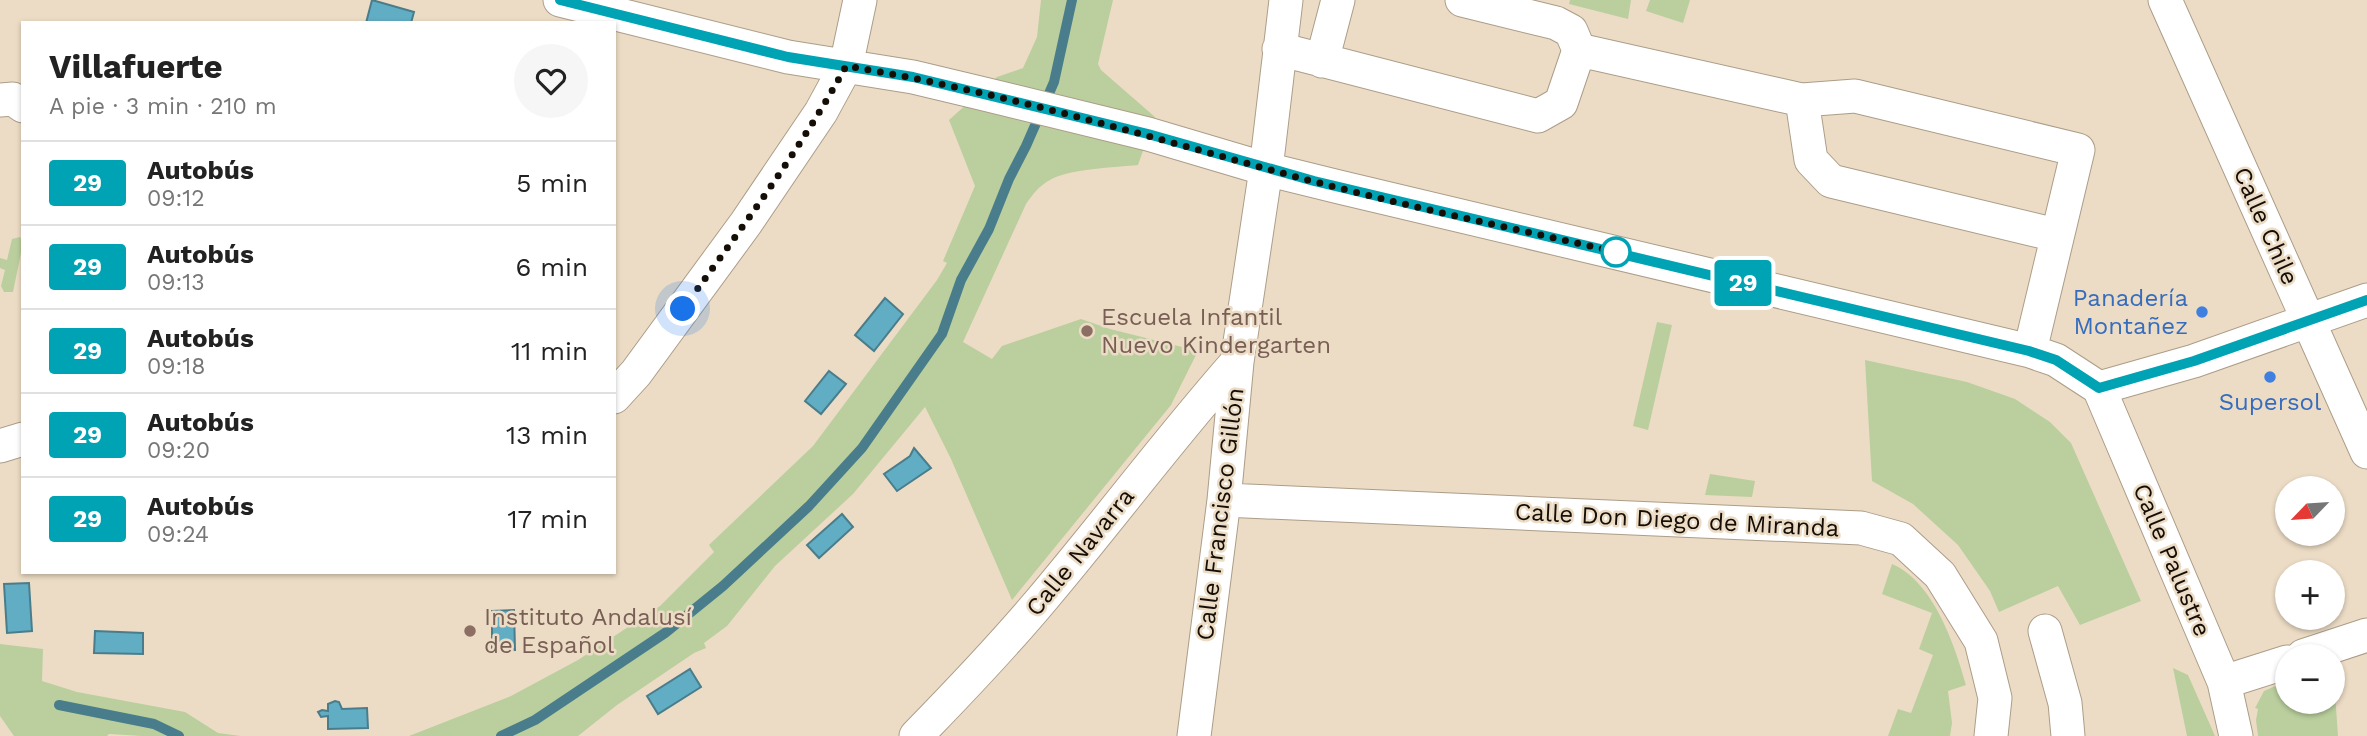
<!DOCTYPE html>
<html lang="es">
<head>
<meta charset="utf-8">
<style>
  :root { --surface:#fff; --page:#f6f6f6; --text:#222; --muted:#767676; --line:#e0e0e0 }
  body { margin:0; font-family:"Work Sans",sans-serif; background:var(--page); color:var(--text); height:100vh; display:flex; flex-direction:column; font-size:26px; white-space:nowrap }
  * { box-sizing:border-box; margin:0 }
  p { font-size:23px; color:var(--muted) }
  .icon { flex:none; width:38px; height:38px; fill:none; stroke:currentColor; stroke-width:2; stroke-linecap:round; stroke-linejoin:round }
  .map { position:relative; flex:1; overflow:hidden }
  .side { position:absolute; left:21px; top:21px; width:595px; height:553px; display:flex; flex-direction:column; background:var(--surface); border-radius:0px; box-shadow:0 2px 5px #0004 }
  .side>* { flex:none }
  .badge { padding:0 14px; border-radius:5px; font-size:24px; line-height:46px }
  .needle { width:46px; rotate:245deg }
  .buttons { position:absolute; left:2275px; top:476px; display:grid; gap:14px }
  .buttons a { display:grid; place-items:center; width:70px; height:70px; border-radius:50%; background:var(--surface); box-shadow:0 2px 5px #0004; font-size:35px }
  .you { position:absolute; width:35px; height:35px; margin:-18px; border:5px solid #fff; border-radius:50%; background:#1a73e8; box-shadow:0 0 0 10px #1a73e833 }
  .map>.badge { position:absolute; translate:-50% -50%; box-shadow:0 0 0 4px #fff }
  .round { display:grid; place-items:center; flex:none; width:74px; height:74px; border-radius:37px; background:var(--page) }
  .head { display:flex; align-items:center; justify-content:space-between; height:119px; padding:0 28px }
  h1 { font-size:33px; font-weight:700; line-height:52px }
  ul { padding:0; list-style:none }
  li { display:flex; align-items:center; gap:21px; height:84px; padding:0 28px; border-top:2px solid var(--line) }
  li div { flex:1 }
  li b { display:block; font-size:26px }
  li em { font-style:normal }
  li .badge { min-width:77px; font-weight:700; text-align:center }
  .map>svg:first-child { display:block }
  .green { fill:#bacf9d }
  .water { fill:#61adc4; stroke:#4a7d8b; stroke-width:2 }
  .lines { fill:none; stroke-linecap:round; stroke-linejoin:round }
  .stream { stroke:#4a7d8b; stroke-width:10 }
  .minor-casing { stroke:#ac9d88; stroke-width:35 }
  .minor { stroke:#fff; stroke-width:33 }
  .line-casing { stroke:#fff; stroke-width:16 }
  .line { stroke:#00a3b4; stroke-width:10 }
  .walk { stroke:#140e07; stroke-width:7; stroke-dasharray:0 12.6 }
  .stop-dot { fill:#fff; stroke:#00a3b4; stroke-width:3.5 }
  .shop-dot { fill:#3f7fe0; stroke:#ecdcc5; stroke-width:2.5 }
  .education-dot { fill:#8d6e63; stroke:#ecdcc5; stroke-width:2.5 }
  .labels { text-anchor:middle; stroke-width:5; stroke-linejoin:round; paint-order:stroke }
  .street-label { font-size:24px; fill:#140e07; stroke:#ecdcc5 }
  .shop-label { font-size:24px; fill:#366cbe; stroke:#ecdcc5; text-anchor:end }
  .education-label { font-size:24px; fill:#785e54; stroke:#ecdcc5; text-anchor:start }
</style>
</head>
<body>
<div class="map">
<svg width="2367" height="736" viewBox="0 0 2367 736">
  <rect width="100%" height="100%" fill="#ecdcc5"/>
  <path class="green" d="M 1041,0 L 1113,0 L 1098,64 L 1101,70 L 1155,117 L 1138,165 C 1116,167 1068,169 1050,180 C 1039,186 1033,194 1026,204 L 963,342 L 992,359 L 1002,346 L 1081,319 L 1110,329 L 1198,351 L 1171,405 L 1012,600 L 951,459 L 925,407 L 853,494 L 775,566 L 727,626 L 704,643 L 706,648 L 694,653 L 617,705 L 578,736 L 409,736 L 511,696 L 578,660 L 660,606 L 714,552 L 709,545 L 813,446 L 937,280 L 947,263 L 943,261 L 975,186 L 949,120 L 997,77 L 1023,68 L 1037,37 Z
    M 1570,0 L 1631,0 L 1628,19 L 1569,4 Z
    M 1650,0 L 1690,0 L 1683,23 L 1646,11 Z
    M 20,237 L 23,243 L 13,292 L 4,292 L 1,286 L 5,270 L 0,268 L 0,258 L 7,260 L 12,239 Z
    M 1657,322 L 1672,325 L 1648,430 L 1633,426 Z
    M 1865,360 L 1967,382 L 2015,399 L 2050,422 L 2071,443 L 2141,601 L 2080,625 L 2058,586 L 1999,612 L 1990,591 L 1958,545 L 1913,504 L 1872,481 Z
    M 1710,474 L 1755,481 L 1752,497 L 1705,495 Z
    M 1892,564 C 1933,581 1955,645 1966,685 L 1948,691 L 1952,723 L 1950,736 L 1888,736 L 1898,709 L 1911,713 L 1933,655 L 1919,649 L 1932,613 L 1882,594 Z
    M 0,644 L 43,649 L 42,681 L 77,692 L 185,712 L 218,733 L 241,736 L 142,736 L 109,734 L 107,736 L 14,736 L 0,716 Z
    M 2333,665 L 2338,736 L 2258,736 L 2256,720 L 2258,709 L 2255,708 L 2264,691 L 2287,681 L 2287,702 L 2333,702 Z
    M 2173,668 L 2188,675 L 2215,736 L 2187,736 Z"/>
  <path class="water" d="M 372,0 L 414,12 L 411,23 L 366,23 Z
    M 885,298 L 903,314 L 874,351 L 855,335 Z
    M 829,371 L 846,384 L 821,414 L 805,401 Z
    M 914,448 L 931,468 L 897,491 L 884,474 L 910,456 Z
    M 842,514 L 853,527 L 819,558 L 807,545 Z
    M 29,583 L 32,631 L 7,633 L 4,584 Z
    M 514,610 L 515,650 L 492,651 L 492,611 Z
    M 95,631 L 143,633 L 143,654 L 94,653 Z
    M 690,669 L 701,687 L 658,714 L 647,696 Z
    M 335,701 L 339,702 L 342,709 L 367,708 L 368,728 L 328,729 L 328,716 L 321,717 L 318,712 L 322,710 L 328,711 L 328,704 Z"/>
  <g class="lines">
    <path class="stream" d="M 59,705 L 154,724 L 179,736
      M 501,736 L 535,720 L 665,633 L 723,586 L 809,506 L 862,448 L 942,334 L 961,280 L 989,229 L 1009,179 L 1026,146 L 1054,82 L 1072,0"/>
    <defs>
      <path id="minor" d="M 560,0 L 788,57 L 913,77 L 980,93 L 1148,134 L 1266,169 L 1339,187 L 2030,351 L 2056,360 L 2099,388 L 2194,361 L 2367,300
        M 1462,0 L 1556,23 L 1571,31 L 1579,50 L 1802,100 L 1855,96 L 2078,150 L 2030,351
        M 2165,0 L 2367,452
        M 1279,49 L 1538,116 L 1561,103 L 1579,50
        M 1322,61 L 1338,0
        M 0,100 L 13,99 L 23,106
        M 1802,100 L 1811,160 L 1831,181 L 2056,235
        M 2099,388 L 2224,682 L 2236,736
        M 614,397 L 636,373 L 746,223 L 821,112 L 846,66 L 860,0
        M 0,446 L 23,439
        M 1224,500 L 1861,528 L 1901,539 L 1940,575 L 1981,641 L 1995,698 L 1991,736
        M 2045,631 L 2065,703 L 2068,736
        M 2303,656 L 2367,635
        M 2224,682 L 2287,662
        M 916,736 C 958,693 999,650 1038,604 C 1106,524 1168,440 1237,362
        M 1194,736 L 1224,500 L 1237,362 L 1266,169 L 1286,0"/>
    </defs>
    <use href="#minor" class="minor-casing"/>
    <use href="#minor" class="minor"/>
  </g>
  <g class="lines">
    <defs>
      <path id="line" d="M 560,0 L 788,57 L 913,77 L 979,93 L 1148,134 L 1314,181 L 2029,351 L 2056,360 L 2099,388 L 2194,361 L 2367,300"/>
    </defs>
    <use href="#line" class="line-casing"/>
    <use href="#line" class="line"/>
    <path class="walk" d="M 683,309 C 740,230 799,152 846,66 C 988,89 1125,130 1264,168 C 1381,201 1502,226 1621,253 L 1616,252"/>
  </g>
  <circle class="stop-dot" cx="1616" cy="252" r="14"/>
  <g class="shop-dot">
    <circle cx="2202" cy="312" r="7"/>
    <circle cx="2270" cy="377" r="7"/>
  </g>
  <g class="education-dot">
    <circle cx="1087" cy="331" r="7"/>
    <circle cx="470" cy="631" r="7"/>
  </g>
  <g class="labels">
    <g class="street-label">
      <text transform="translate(2266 226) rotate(66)" y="8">Calle Chile</text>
      <text transform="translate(1220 514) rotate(-83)" y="8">Calle Francisco Gillón</text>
      <text transform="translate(1677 520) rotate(3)" y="8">Calle Don Diego de Miranda</text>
      <text transform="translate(1080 552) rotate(-51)" y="8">Calle Navarra</text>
      <text transform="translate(2172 560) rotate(67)" y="8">Calle Palustre</text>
    </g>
    <g class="shop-label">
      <text x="2188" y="306">Panadería<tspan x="2188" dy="28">Montañez</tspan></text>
      <text x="2270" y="410" text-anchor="middle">Supersol</text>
    </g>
    <g class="education-label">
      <text x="1101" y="325">Escuela Infantil<tspan x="1101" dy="28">Nuevo Kindergarten</tspan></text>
      <text x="484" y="625">Instituto Andalusí<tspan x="484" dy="28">de Español</tspan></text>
    </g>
  </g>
</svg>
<div class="buttons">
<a><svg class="needle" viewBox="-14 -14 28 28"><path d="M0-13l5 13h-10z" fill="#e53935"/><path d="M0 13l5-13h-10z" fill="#767676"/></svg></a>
<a>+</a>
<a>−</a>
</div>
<div class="you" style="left:683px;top:309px"></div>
<b class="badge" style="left:1743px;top:283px;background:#00a3b4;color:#fff">29</b>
<section class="side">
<div class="head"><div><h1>Villafuerte</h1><p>A pie · 3 min · 210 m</p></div><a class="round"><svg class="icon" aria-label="heart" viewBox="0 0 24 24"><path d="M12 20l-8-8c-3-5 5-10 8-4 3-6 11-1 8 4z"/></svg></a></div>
<ul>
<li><span class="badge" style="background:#00a3b4;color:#fff">29</span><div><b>Autobús</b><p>09:12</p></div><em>5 min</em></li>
<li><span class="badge" style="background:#00a3b4;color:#fff">29</span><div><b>Autobús</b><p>09:13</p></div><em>6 min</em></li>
<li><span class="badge" style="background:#00a3b4;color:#fff">29</span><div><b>Autobús</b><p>09:18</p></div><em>11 min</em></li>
<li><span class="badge" style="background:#00a3b4;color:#fff">29</span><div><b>Autobús</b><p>09:20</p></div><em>13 min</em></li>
<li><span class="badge" style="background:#00a3b4;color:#fff">29</span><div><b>Autobús</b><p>09:24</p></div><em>17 min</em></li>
</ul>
</section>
</div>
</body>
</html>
